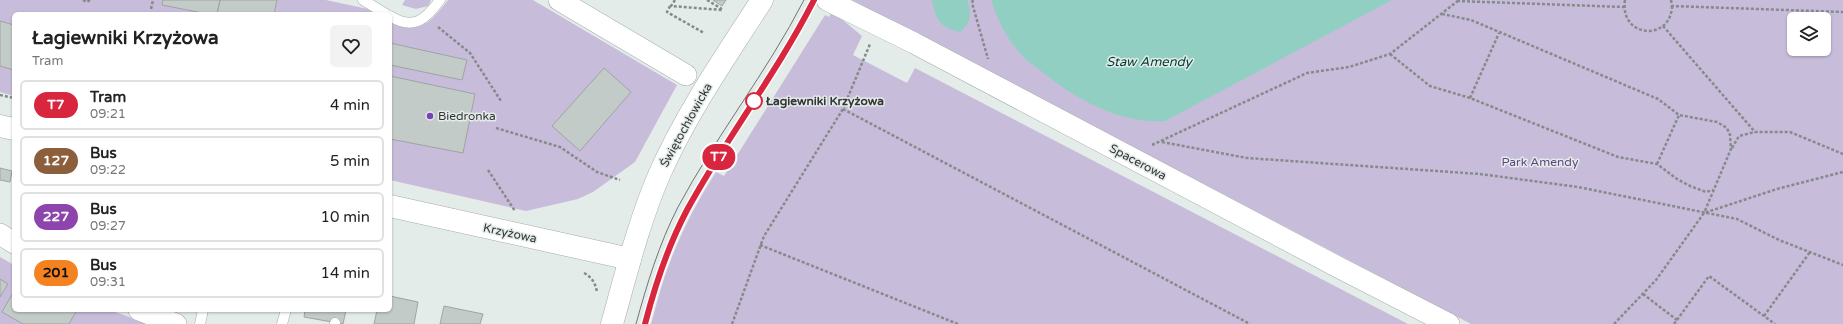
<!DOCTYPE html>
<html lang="en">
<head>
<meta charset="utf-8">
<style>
  :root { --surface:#fff; --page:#f2f2f2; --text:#222; --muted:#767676; --line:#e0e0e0 }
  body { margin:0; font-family:"Varela Round",sans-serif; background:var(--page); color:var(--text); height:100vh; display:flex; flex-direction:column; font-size:15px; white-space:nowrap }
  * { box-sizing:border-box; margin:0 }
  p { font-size:13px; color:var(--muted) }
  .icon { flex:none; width:22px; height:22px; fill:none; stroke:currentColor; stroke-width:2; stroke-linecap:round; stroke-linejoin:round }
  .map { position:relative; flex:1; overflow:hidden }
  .details { position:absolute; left:12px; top:12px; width:380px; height:300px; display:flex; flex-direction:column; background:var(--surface); border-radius:6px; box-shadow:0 1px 3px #0004 }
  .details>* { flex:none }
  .badge { padding:0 8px; border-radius:13px; font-size:14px; line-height:26px }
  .controls { position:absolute; left:1787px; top:12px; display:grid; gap:8px }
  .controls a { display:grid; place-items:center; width:44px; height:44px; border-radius:6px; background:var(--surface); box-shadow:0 1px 3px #0004; font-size:20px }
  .map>.badge { position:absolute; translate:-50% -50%; box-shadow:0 0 0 2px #fff }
  .round { display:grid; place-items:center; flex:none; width:42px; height:42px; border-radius:6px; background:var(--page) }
  .head { display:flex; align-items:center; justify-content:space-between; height:68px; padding:0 20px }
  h1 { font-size:19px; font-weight:800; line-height:30px }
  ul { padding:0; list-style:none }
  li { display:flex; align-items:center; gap:12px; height:50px; margin:0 8px 6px; padding:0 12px; border:2px solid var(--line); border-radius:6px }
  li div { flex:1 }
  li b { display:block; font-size:15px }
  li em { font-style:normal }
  li .badge { min-width:44px; font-weight:700; text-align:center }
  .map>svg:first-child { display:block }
  .green { fill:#c8bcdb; fill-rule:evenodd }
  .water { fill:#90cfc2 }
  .building { fill:#c3cbc9; stroke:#9da4a2 }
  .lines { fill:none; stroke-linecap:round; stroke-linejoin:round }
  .service-casing { stroke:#a5adab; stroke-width:11 }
  .minor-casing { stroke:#a5adab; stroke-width:22 }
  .tertiary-casing { stroke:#a5adab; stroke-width:23 }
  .secondary-casing { stroke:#a5adab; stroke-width:23 }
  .path { stroke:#868b8a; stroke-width:2.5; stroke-dasharray:3 2; stroke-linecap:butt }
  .service { stroke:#fff; stroke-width:10 }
  .minor { stroke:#fff; stroke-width:21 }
  .tertiary { stroke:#fff; stroke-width:22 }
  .secondary { stroke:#fff; stroke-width:22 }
  .tram { stroke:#6f7473; stroke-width:1 }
  .line-casing { stroke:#fff; stroke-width:9 }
  .line { stroke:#d7263d; stroke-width:6 }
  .stop-dot { fill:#fff; stroke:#d7263d; stroke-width:2 }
  .poi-dot { fill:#7a41b8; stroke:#e4ecea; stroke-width:1.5 }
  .labels { text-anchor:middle; stroke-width:3; stroke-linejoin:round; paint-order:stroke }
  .stop-label { font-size:12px; font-weight:bold; fill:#333635; stroke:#e4ecea; text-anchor:start }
  .poi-label { font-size:12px; fill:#333635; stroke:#e4ecea; text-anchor:start }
  .street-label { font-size:12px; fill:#333635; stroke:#e4ecea }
  .park-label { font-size:12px; fill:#614782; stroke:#e4ecea }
  .water-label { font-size:13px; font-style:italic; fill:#013d34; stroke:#e4ecea }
</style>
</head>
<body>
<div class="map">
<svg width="1843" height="324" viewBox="0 0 1843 324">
  <rect width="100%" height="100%" fill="#e4ecea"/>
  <path class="green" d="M 0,0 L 326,0 L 368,9 L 376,14 L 14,14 L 14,96 L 0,92 Z
    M 405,0 L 431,0 L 428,6 L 416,9 L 402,5 Z
    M 448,0 L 533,0 L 677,85 L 635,162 L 593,192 L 578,199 L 526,211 L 390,180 L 390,23 C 421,34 429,24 448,0 Z
    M 852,0 L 1843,0 L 1843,324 L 1471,324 ZM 1794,19 L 1824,19 L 1824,49 L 1794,49 Z
    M 832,11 L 862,36 L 853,55 L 907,83 L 915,68 L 1408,324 L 651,324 C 657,303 662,282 670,262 C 682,230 698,200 716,172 L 724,176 L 825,15 L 829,17 Z
    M 0,257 L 14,265 L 14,310 L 109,310 L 150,324 L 0,324 Z"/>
  <path class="water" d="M 932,0 L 967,0 C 972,13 971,23 960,32 C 940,27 936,21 932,0 Z
    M 991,0 L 1392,0 L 1165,121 C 1118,124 1076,99 1041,71 C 1034,65 1025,60 1020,53 C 1005,36 998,21 991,0 Z"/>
  <path class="building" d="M 163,0 L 220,0 L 217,14 L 208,14 L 162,5 Z
    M 220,0 L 277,0 L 274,14 L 217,14 Z
    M 713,0 L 726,0 L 722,6 Z
    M 0,21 L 14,25 L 14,70 L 0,66 Z
    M 390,43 L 467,60 L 462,80 L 390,65 Z
    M 604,68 L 631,92 L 580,151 L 552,126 Z
    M 390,76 L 475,94 L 463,153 L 390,139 Z
    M 0,168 L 12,171 L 10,182 L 0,180 Z
    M 0,279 L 8,284 L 0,297 Z
    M 14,291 L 14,310 L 77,310 L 69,324 L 23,324 L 2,312 Z
    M 390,296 L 418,302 L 414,324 L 374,324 L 377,310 L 390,310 Z
    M 444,306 L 483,314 L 480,324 L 440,324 Z
    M 305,310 L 346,310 L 343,324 L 304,317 Z"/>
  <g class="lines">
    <defs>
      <path id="service" d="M 363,0 L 386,14
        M 390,16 C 414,31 426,19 440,0
        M 200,324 L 203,310
        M 282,324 L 286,310
        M 335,324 L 335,323"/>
      <path id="minor" d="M 559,0 L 686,75
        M 827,0 L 914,43 L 1336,266 L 1449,324
        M 0,234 L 14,243
        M 139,310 L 176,324"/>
      <path id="tertiary" d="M 0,126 L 14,129
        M 390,206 L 630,259"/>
      <path id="secondary" d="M 612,324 C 626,274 639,221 660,173 C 687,112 726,56 762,0"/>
    </defs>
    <use href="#service" class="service-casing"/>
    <use href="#minor" class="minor-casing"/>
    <use href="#tertiary" class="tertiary-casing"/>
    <use href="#secondary" class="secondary-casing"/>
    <path class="path" d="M 83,0 L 87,2 L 90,0
      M 675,0 L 671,6 L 722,10
      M 707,0 L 722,9
      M 973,0 L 972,3 L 988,59
      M 1625,0 C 1619,39 1673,42 1672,4
      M 1671,0 L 1672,6 L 1843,12
      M 1457,1 L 1624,7
      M 670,6 L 667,12 L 704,33
      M 151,9 L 153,0
      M 1442,14 L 1471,20 L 1658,99 L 1679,115 L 1717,122 L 1727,128 L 1730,135 L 1731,149 L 1704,213
      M 1663,26 L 1755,132 L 1790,132 L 1843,154
      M 438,27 L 470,53 L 501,101
      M 1390,54 L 1430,86 L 1470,98 L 1618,157 L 1657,164 L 1677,179 L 1690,186 L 1706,192 L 1713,190
      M 0,95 L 14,98
      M 1470,98 L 1499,33
      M 843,109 L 1250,324
      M 496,128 L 560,147 L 597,172 L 620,180
      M 1162,142 L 1247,158 L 1480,174 L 1578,187 L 1737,219 L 1779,240 L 1843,265
      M 1152,145 L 1307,73 L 1349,67 L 1390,54 L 1459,0
      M 1732,148 L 1739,136 L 1755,132
      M 1657,164 L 1679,115
      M 488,170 L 515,211
      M 760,245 L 958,324
      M 584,273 C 592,277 596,284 597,293
      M 1643,294 L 1677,320
      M 1764,316 L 1810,252
      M 732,324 L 764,236 L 843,109 L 870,44
      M 1614,324 L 1656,280 L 1704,213 L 1777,189 L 1843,172
      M 1674,324 L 1709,276 L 1775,324"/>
    <use href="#service" class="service"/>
    <use href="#minor" class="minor"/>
    <use href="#tertiary" class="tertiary"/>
    <use href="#secondary" class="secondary"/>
    <path class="tram" d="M 636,324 C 647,284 659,244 678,207 C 716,136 767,72 804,0
      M 645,324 C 655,285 668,246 687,210 C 726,138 777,73 814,0"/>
  </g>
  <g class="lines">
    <defs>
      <path id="line" d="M 645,324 C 655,285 668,246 687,210 C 726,138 777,73 814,0"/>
    </defs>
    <use href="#line" class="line-casing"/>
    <use href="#line" class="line"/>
  </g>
  <circle class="stop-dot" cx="754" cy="101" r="8"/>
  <circle class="poi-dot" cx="430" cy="116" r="4"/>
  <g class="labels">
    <g class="stop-label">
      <text x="766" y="105">Łagiewniki Krzyżowa</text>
    </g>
    <g class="poi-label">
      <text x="438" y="120">Biedronka</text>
    </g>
    <g class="street-label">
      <text transform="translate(686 125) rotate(-61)" y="4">Świętochłowicka</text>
      <text transform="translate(1138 162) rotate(28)" y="4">Spacerowa</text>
      <text transform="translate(510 233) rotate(12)" y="4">Krzyżowa</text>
    </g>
    <g class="park-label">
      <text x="1540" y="166">Park Amendy</text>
    </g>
    <g class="water-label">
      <text x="1149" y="66">Staw Amendy</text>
    </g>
  </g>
</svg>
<div class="controls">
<a><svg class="icon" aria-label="layers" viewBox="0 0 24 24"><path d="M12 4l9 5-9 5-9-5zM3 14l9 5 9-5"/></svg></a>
</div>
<b class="badge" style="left:719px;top:157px;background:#d7263d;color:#fff">T7</b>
<section class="details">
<div class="head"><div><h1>Łagiewniki Krzyżowa</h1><p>Tram</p></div><a class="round"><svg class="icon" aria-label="heart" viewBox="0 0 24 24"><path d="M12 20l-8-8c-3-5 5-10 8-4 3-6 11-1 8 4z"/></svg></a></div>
<ul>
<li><span class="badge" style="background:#d7263d;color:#fff">T7</span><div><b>Tram</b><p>09:21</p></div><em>4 min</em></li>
<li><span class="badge" style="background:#8b5e3c;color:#fff">127</span><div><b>Bus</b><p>09:22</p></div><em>5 min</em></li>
<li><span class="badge" style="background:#8e44ad;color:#fff">227</span><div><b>Bus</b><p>09:27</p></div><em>10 min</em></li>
<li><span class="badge" style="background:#f58220;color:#111">201</span><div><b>Bus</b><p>09:31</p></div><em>14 min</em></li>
</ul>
</section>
</div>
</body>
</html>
